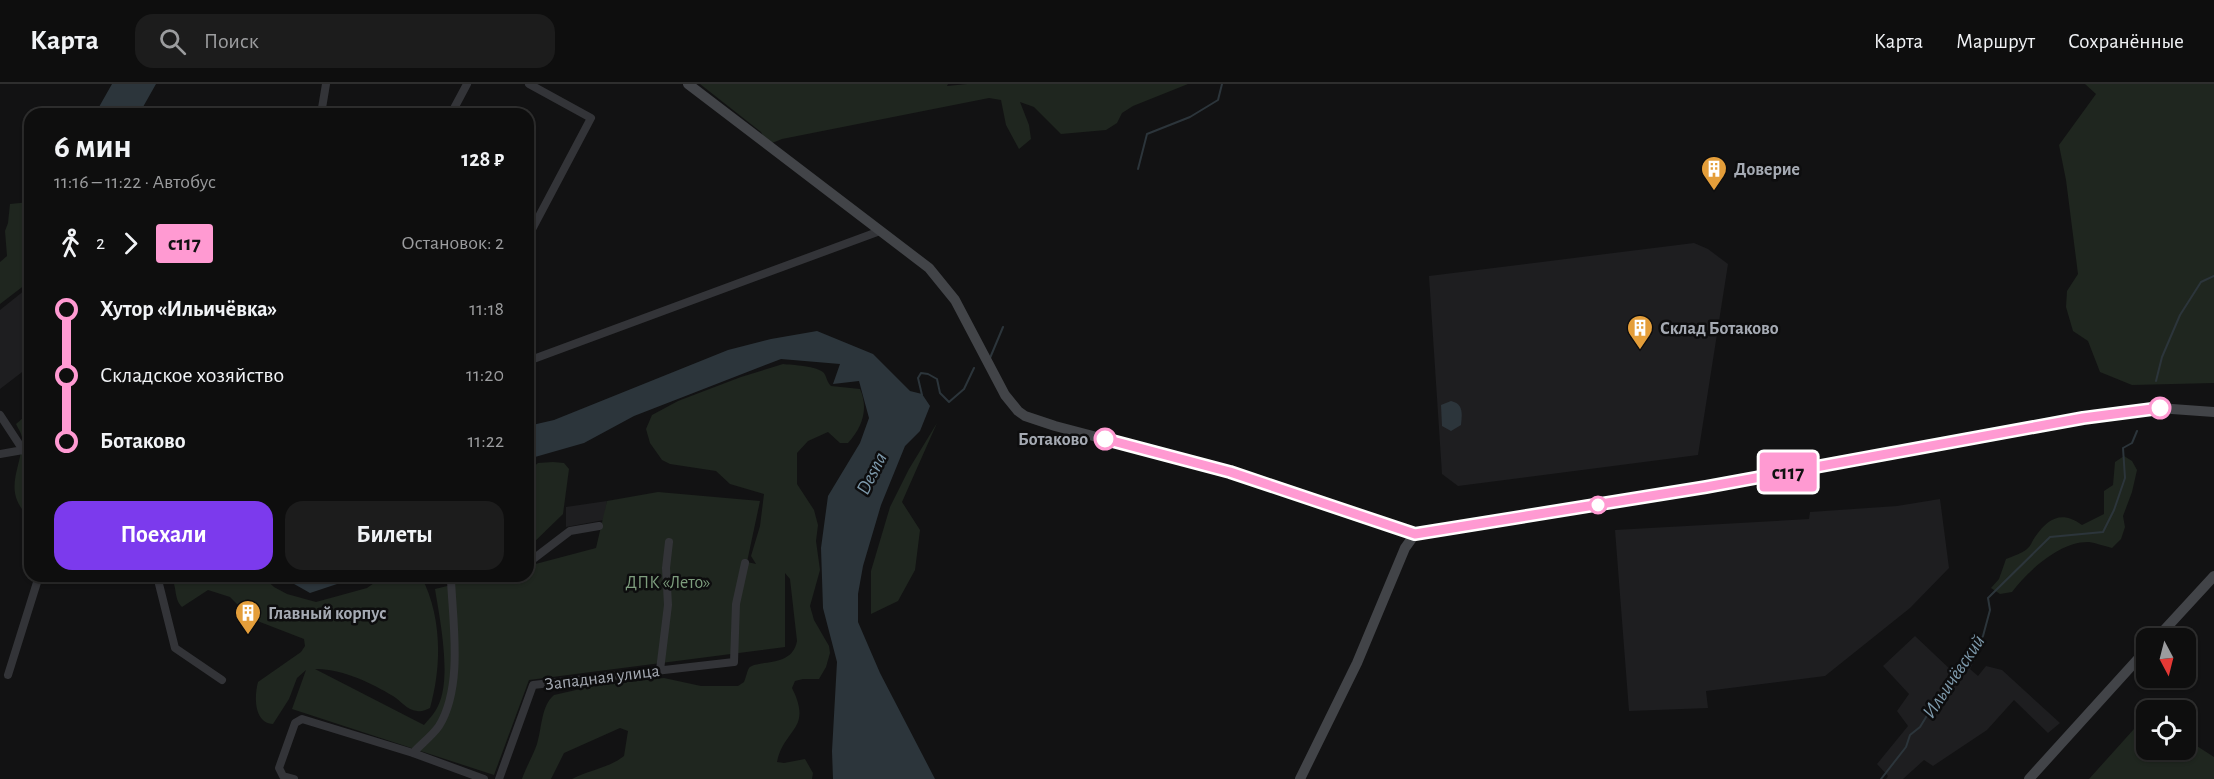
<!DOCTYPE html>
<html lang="ru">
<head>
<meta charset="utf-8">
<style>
  :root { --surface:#0e0e0e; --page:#1c1c1c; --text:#f1f3f6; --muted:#9b9c9e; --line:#2e2e2e; --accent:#7c3aed }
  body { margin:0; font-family:"Alegreya Sans",sans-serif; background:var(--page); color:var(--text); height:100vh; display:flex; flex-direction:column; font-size:22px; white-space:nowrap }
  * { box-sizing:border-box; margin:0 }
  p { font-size:20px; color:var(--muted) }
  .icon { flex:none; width:33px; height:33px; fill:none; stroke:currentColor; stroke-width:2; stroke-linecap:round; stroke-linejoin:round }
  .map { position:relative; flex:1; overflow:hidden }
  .sheet { position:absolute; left:24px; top:24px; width:510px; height:474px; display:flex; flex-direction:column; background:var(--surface); border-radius:18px; box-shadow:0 2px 4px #0004,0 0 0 2px var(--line) }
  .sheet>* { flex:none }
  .badge { padding:0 12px; border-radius:4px; font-size:21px; line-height:39px }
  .needle { width:39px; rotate:173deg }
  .buttons { position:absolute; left:2136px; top:544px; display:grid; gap:12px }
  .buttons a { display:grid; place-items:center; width:60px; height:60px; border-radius:12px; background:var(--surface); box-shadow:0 2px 4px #0004,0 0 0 2px var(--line); font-size:30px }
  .map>.badge { position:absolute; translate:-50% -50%; box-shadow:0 0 0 3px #fff }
  .legs { display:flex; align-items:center; gap:9px; height:66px; padding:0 30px; font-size:20px }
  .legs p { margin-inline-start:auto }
  .overview { display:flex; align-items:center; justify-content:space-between; height:102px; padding:0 30px }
  h1 { font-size:33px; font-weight:700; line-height:45px }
  .primary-button { display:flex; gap:12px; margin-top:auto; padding:12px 30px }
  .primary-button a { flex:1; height:69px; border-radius:18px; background:var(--accent); color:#fff; font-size:24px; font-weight:700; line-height:69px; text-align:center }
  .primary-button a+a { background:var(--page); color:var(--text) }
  ul { padding:0 30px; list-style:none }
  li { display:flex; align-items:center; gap:21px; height:66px; font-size:22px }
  li i { display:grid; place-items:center; width:9px; height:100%; margin:0 8px; background:currentColor }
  li i::after { content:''; width:15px; height:15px; margin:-8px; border:4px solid; border-radius:50%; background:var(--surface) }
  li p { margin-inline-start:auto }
  li:first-child i { background:linear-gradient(#0000 50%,currentColor 0) }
  li:last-child i { background:linear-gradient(currentColor 50%,#0000 0) }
  header { display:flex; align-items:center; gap:36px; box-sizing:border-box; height:84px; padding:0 30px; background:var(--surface); border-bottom:2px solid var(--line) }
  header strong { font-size:28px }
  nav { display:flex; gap:33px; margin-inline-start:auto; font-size:21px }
  .search { width:420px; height:54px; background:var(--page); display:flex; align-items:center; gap:15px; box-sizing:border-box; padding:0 21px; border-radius:18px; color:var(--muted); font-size:22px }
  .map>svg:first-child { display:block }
  .built { fill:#1e1e20 }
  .green { fill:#1f261f }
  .water { fill:#2c353b }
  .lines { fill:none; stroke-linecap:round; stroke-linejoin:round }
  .stream { stroke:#2c353b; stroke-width:2 }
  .street { stroke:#333438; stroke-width:8 }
  .secondary { stroke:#424448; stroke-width:10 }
  .line-1-casing { stroke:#fff; stroke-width:14 }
  .line-1 { stroke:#ff9ad2; stroke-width:9 }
  .stop-1-dot { fill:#fff; stroke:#ff9ad2; stroke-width:3 }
  .labels { text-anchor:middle; stroke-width:5; stroke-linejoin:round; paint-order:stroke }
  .poi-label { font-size:18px; font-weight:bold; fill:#a5aab3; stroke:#0d0d0e; text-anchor:start }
  .stop-label { font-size:18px; font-weight:bold; fill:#a5aab3; stroke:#0d0d0e; text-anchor:end }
  .park-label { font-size:18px; fill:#7d9d7d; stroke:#0d0d0e }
  .street-label { font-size:18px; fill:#a5aab3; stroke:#0d0d0e }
  .water-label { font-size:20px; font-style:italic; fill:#7e9aac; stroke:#0d0d0e }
</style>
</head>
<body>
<header>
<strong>Карта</strong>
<div class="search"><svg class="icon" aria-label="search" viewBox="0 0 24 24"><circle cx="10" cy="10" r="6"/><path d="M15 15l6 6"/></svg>Поиск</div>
<nav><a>Карта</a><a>Маршрут</a><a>Сохранённые</a></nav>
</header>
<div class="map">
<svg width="2214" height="695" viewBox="0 0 2214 695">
  <rect width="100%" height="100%" fill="#121213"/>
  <path class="built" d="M 1694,159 L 1708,165 L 1728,180 L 1698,371 L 1458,402 L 1442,390 L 1429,192 Z
    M 30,202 L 30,282 L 0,305 L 0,226 Z
    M 1940,415 L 1949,484 L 1910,524 L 1825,592 L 1706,607 L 1708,624 L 1629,627 L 1615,446 L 1809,435 L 1810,428 L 1897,422 Z
    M 607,417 L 604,436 L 566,443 L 566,423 Z
    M 1915,552 L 1953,588 L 1973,556 L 1982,563 L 1970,585 L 1978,592 L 1986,582 L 2002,586 L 2060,639 L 2048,649 L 2014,616 L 1987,646 L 1933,682 L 1924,676 L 1903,695 L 1886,695 L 1888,692 L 1877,680 L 1908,642 L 1897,627 L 1909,610 L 1883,582 Z"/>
  <path class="green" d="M 700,0 L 948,0 L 947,2 L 967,0 L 1188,0 L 1133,22 L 1122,29 L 1117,39 L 1106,46 L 1061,50 L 1034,23 L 1020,18 L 1029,41 L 1031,55 L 1019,65 L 1006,41 L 1001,16 L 989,14 L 782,55 L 772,59 L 765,56 L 761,48 Z
    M 2085,0 L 2214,0 L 2214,299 L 2132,301 L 2100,288 L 2088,257 L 2073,247 L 2066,223 L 2067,207 L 2078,190 L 2066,96 L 2059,61 L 2096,10 Z
    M 30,118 L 30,197 L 0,220 L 0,178 L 7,172 L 5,147 L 8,139 L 10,120 Z
    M 783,280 C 792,281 818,282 824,289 C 827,294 827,298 831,302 L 860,305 C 869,325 862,344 848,359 L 840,359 L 828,348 L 808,357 L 797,369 L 797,400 L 814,426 L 818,441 L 816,457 L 820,486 L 810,522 L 814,536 L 829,562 L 830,569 L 826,583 L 819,595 L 803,595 L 795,597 L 792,604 C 813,646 784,644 777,678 L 784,679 L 805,675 L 813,689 L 812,695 L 572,695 C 589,686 609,684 624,672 L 628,647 L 620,644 L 564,669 L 551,695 L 522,695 C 526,683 533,672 537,660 C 542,644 541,622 554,611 L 598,601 L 664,594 L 701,602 L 738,602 L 744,598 C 746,594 747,587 749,584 C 756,575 792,585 797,557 L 790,495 L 785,489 L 785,563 L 529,596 L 494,691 L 292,625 L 306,586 L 297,594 L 289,615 L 273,640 C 254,639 254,613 258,598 L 301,568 L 305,562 L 304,555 L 260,538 L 247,530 L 230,513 L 208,506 L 182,523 C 173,514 178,502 170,492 L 262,492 L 274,503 L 287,510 L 316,518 L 367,504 L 384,492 L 421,492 C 442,532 442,581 430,624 C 425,626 422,628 417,627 C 407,626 401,617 393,612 C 372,599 340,584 315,585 L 424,641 C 429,635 435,629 438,622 C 452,594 440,536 435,505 L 488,492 L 528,492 L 528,482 L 596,464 L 607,417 L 658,408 L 760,417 L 747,478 L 756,480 L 751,472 L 760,442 L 764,410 L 730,400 L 716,387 L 670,380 L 662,376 L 650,359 L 646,345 L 652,331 L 678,317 L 741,293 Z
    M 30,328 L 30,434 C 0,406 23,385 22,353 C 21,349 18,344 16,340 Z
    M 937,339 L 902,418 L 920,446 L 915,486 L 898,517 L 871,530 L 871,487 L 890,423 L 909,385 Z
    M 2124,372 L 2132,377 L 2137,386 L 2132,408 L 2123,432 L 2125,443 L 2121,455 L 2112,464 C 2104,462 2096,459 2089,458 C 2060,457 2028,487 2012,508 L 2000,510 L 1991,504 L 1999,495 L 2006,475 C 2013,472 2021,470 2027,465 C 2031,462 2032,457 2035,453 C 2048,434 2062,426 2082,441 L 2104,430 L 2104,407 L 2113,401 L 2115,378 Z
    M 553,378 L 564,379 L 569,385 L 563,430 L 528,464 L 528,423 C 540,413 530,397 532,384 L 538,379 Z
    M 2143,635 L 2146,637 L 2146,666 L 2186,666 L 2186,655 L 2214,673 L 2214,695 L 2089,695 Z"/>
  <path class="water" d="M 112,0 L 156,0 L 139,30 L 95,30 Z
    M 817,247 L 873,270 L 910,307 L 922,310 L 930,322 L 920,347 L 905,362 L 881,421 L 863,482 L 858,510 L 858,538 L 880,589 L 935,695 L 833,695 L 832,667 L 837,578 L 823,524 L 821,464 L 828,412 L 860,359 L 869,334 L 859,297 L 833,300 L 840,280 L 781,275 L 634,332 L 584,359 L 528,375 L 528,342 L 554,336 L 728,266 L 771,255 Z
    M 1451,317 C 1464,320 1462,330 1461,341 L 1451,347 L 1442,342 L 1441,321 Z
    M 280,492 L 361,492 L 310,509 Z"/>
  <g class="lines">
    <path class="stream" d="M 1138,85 L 1147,50 L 1190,33 L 1218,16 L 1222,0
      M 990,274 L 1003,243
      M 2156,297 L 2162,273 L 2180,231 L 2201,198 L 2214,192
      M 922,311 L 918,294 L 921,289 L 928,290 L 937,295 L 940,309 L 949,318 L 964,305 L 974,284
      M 1881,695 L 1906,663 L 1910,651 L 1920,643 L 1939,612 L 1952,599 L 1983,552 L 1990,526 L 1988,514 L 2050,453 L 2103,448 L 2114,426 L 2125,394 L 2123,364 L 2132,359 L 2137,347"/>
    <path class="street" d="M 321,30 L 326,0
      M 451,30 L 467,0
      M 528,153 L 591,34 L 529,0
      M 528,277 L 880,147
      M 0,331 L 23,366 L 30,371
      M 0,370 L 23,366
      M 528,479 L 570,447 L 599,442
      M 157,492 L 175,564 L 222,596
      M 660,586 L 668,521 L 666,484 L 669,458
      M 8,591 L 39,492
      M 413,669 C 421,660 432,652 439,642 C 463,603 453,540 451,496 L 468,492
      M 294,695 L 283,692 L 279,684 L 295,639 L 302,635 L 413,669 L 484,695
      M 499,695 L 533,601 L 734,578 L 736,520 L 745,479"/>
    <path class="secondary" d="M 688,0 L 929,184 L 955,216 L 1005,311 L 1018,327 L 1025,332 L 1055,342 L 1230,388 L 1405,448 L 1415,450 L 1451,445 L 1706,403 L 2123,327 L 2158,324 L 2214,328
      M 2156,555 L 2214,492
      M 1300,695 L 1357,579 L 1405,464 L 1415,450
      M 2029,695 L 2146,566"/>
  </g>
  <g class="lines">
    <defs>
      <path id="line-1" d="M 1105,355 L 1230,388 L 1415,450 L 1706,403 L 2083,334 L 2160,324"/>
    </defs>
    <use href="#line-1" class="line-1-casing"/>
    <use href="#line-1" class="line-1"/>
  </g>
  <defs>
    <symbol id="building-pin" viewBox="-11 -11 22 30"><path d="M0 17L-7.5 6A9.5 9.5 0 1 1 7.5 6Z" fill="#e49e3a" stroke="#0d0d0e"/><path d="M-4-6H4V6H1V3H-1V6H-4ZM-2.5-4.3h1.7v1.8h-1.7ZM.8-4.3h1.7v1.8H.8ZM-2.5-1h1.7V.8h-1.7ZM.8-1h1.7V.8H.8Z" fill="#fff"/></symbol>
  </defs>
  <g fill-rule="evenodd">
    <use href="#building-pin" x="1699" y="70" width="30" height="40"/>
    <use href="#building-pin" x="1625" y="229" width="30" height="40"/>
    <use href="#building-pin" x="233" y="514" width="30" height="40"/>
  </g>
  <g class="stop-1-dot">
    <circle cx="2160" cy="324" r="10"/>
    <circle cx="1105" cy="355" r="10"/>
    <circle cx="1598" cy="421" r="8"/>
  </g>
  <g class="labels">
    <g class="poi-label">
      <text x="1734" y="91">Доверие</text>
      <text x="1660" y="250">Склад Ботаково</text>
      <text x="268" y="535">Главный корпус</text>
    </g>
    <g class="stop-label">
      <text x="1088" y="361">Ботаково</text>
    </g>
    <g class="park-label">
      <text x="668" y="504">ДПК «Лето»</text>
    </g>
    <g class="street-label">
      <text transform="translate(602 593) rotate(-7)" y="6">Западная улица</text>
    </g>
    <g class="water-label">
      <text transform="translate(871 389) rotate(-63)" y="7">Desna</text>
      <text transform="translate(1953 592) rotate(-56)" y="7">Ильичёвский</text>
    </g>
  </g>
</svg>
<div class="buttons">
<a><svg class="needle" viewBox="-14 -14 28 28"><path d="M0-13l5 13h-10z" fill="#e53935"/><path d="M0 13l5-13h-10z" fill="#9b9c9e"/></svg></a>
<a><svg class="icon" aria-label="locate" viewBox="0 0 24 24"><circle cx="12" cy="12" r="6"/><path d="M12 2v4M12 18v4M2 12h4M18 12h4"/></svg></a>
</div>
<b class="badge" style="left:1788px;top:388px;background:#ff9ad2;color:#111">с117</b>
<section class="sheet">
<div class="overview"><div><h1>6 мин</h1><p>11:16 – 11:22 · Автобус</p></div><b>128 ₽</b></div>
<div class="legs"><svg class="icon" aria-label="walk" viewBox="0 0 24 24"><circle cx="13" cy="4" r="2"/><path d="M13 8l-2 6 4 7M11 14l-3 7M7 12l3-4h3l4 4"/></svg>2<svg class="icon" aria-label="forward" viewBox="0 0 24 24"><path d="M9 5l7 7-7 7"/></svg><b class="badge" style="background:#ff9ad2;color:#111">с117</b><p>Остановок: 2</p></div>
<ul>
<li><i style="color:#ff9ad2"></i><b>Хутор «Ильичёвка»</b><p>11:18</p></li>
<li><i style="color:#ff9ad2"></i><span>Складское хозяйство</span><p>11:20</p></li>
<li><i style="color:#ff9ad2"></i><b>Ботаково</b><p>11:22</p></li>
</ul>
<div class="primary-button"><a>Поехали</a><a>Билеты</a></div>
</section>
</div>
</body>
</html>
